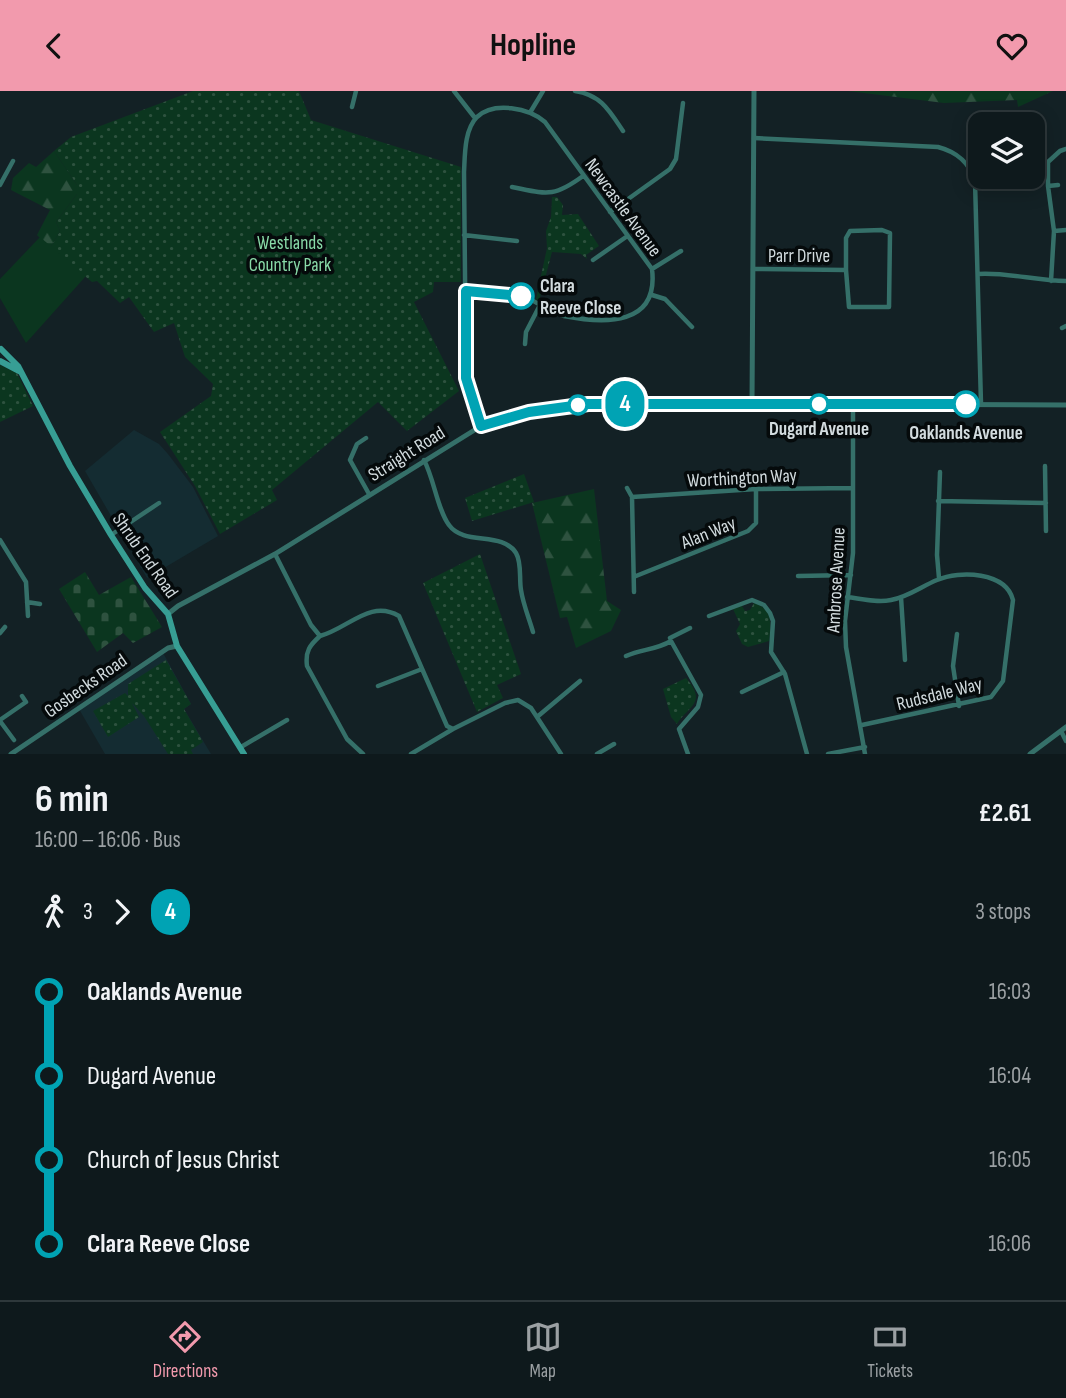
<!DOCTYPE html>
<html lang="en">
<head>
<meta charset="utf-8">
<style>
  :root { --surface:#0e191c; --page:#1c2629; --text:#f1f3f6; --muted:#9ba0a3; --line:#2e383b; --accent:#f29aad }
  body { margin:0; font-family:"Sofia Sans Condensed",sans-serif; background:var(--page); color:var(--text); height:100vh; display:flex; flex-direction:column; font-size:26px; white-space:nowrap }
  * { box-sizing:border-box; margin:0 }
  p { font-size:23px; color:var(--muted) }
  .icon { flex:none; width:38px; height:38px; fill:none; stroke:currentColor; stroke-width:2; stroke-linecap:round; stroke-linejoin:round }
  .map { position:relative; height:663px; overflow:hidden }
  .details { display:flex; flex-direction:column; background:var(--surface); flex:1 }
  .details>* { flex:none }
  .badge { padding:0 14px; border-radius:23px; font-size:24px; line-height:46px }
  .fabs { position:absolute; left:968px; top:21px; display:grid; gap:14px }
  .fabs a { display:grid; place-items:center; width:77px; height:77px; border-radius:14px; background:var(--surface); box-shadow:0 4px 18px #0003,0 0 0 2px var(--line); font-size:35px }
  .map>.badge { position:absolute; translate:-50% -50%; box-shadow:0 0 0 4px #fff }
  .legs { display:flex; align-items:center; gap:10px; height:77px; padding:0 35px; font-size:23px }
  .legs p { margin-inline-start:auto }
  .summary { display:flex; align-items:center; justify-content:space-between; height:119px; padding:0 35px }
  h1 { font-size:38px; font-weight:700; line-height:52px }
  ul { padding:0 35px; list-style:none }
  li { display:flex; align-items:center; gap:24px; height:84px; font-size:26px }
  li i { display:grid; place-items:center; width:10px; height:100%; margin:0 9px; background:currentColor }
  li i::after { content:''; width:18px; height:18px; margin:-9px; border:5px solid; border-radius:50%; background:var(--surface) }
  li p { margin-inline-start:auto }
  li:first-child i { background:linear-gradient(#0000 50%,currentColor 0) }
  li:last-child i { background:linear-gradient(currentColor 50%,#0000 0) }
  header { display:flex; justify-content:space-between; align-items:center; height:91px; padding:0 35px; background:var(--accent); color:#111; font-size:32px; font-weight:700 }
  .menu { display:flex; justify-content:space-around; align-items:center; height:98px; border-top:2px solid var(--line); background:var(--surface); font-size:19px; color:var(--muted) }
  .menu a { display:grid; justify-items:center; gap:4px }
  .menu .on { color:var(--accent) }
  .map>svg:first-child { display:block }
  .built { fill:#142c32 }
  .grass { fill:url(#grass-dots) }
  .forest { fill:url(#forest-firs) }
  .cemetery { fill:url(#cemetery-stones) }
  .garden { fill:#0b361f }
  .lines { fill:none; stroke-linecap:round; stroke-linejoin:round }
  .minor { stroke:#357069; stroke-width:4.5 }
  .tertiary { stroke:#357069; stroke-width:5 }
  .secondary { stroke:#379e94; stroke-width:6 }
  .line-1-casing { stroke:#fff; stroke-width:16 }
  .line-1 { stroke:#00a3b4; stroke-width:10 }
  .stop-1-dot { fill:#fff; stroke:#00a3b4; stroke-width:3.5 }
  .labels { text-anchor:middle; stroke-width:7; stroke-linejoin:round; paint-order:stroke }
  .street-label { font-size:19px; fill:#d2dbde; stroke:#050a0b }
  .park-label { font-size:19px; fill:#89dba8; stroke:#050a0b }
  .stop-label { font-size:19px; font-weight:bold; fill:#d2dbde; stroke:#050a0b }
</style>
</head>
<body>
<header><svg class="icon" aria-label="back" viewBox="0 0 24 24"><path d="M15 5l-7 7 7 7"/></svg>Hopline<svg class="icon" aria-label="heart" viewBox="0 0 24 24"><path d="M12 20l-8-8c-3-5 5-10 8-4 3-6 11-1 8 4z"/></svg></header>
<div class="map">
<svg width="1066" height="663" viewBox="0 0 1066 663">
  <defs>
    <pattern id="grass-dots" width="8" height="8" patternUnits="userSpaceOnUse" patternTransform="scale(1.75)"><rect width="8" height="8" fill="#0b361f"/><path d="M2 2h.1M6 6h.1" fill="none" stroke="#2e523f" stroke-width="1.8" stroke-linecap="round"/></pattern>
    <pattern id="forest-firs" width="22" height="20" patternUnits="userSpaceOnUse" patternTransform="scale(1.75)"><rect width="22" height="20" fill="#0b361f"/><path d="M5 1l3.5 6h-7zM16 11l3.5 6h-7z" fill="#2e523f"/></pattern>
    <pattern id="cemetery-stones" width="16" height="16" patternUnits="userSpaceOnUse" patternTransform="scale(1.75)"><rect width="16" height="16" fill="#0b361f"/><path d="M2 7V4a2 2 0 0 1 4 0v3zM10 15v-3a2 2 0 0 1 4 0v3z" fill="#2e523f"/></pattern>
  </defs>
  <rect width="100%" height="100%" fill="#132125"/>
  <path class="built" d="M 134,339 L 159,353 L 168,363 L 193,396 L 218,445 L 147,487 L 85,380 Z
    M 162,560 L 191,613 L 184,618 L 211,663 L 105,663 L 79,618 Z"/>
  <path class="grass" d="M 193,0 L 299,0 L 311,29 L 461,76 L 461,191 L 434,191 L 433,201 L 414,211 L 459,300 L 407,340 L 378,311 L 272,399 L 277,409 L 220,443 L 195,395 L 160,341 L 211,305 L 213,293 L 185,266 L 174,232 L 154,241 L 129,206 L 120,212 L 97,190 L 92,191 L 50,157 L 60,140 L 56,131 L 77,103 L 77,94 L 54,60 L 71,46 Z
    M 552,106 L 557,106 L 563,114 L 562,124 L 578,123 L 599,155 L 586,164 L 587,168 L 581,163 L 552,161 L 539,210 L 536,208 L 547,157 L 546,140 L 551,126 Z
    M 0,274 L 17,282 L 33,315 L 0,331 Z
    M 524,383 L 534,411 L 472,430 L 465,407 Z
    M 480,463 L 521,583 L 497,594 L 503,607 L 477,621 L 423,492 Z
    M 754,512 C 773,518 771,533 769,550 L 748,556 L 742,553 L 736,540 L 740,533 L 733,518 L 742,515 L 745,520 L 750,519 Z
    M 166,569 L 191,613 L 184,618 L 203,651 L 191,659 L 193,663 L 168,663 L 144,625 L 132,612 L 139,626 L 108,646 L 93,620 L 125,602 L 128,605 L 128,593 Z
    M 686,587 C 708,612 688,615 677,633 L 671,626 L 663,598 Z"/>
  <path class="forest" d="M 848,0 L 1053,0 L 1018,16 L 1017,9 L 944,12 Z
    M 54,60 L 77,94 L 77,103 L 56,131 L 60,140 L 50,157 L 37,144 L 50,119 L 11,99 L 13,87 L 29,72 L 36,76 Z
    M 594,398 L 607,510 L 621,519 L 611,540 L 576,557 L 567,526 L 560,527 L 532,412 Z"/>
  <path class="cemetery" d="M 85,481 L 99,504 L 131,486 L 162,536 L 133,552 L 123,542 L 97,561 L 59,498 Z"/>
  <path class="garden" d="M 40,146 L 86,185 L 26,252 L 0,207 L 0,188 Z"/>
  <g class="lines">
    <path class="minor" d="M 454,0 L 475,27
      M 575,0 C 601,4 609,19 623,40
      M 352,16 L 356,0
      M 531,20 L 543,0
      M 754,47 L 938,56 C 957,61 969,71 975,90 L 981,313
      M 0,94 L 13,70
      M 1048,95 L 1058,94
      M 512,96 C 547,103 553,107 583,85
      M 610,121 L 670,78 L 676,68 L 683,12
      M 1054,140 L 1066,139
      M 464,144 L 517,150
      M 593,169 L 626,146
      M 652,178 L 681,160
      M 753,178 L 846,179 L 846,147 L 850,140 L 882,139 L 890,142 L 889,216 L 849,216 L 846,179
      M 978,183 C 1008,181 1036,190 1066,190
      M 1051,190 L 1054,140 L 1048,95 L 1048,71 L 1060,60 L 1066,58
      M 466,200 C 484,201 507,199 525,206 C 538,211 550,222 564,225 C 605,233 659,235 652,178 L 545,31 C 529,17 494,10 477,26 C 464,39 465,65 464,81 L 466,287 L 469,306 L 481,335
      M 652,204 L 665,208 L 692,236
      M 1062,237 L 1066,235
      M 525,253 L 526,241 L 540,214
      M 853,314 L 853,462 L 845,530 L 846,556 L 865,663
      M 366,347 L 357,353 L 350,369 L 369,403
      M 424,369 C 434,388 438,420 449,434 C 464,455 502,440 516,462 C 522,472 519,488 521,499 C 523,513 529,527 533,541
      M 1045,375 L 1046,440
      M 627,397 L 632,406 L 634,501
      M 632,406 L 756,398 L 853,397
      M 938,410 L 1046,412
      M 111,444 L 159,412
      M 0,449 L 26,491 L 28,525
      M 275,463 L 311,534 L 320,545 C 349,537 370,508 399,525 L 447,635 L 453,638 L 505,612 L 518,609 L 531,617 L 561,663
      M 636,485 L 748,440 L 756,432 L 756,398
      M 798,485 L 851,484
      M 939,487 L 937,464 L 940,381
      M 847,506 C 862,508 877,512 891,509 C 908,506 922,495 937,489 C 960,479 1006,481 1013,509 L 1003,590 L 991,606 L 862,634
      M 901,506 L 905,569
      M 27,511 L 40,513
      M 709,525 L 752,509 L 764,514 L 770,522 L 773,530 L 771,561 L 785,583 L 807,663
      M 0,542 L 5,536
      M 957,543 L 953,575 L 959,615
      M 320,545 C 310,554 305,560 307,575 L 347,648 L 363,663
      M 670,547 L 690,537
      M 626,565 C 642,558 656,559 671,550 L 701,604 L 698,616 L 679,638 L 688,663
      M 378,595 L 422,578
      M 742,601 L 784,581
      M 537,626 L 580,590
      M 0,629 L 26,611 L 22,605
      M 0,630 L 14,649
      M 1061,640 L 1066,650
      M 241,656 L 287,629
      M 411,663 L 453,638
      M 597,663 L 614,653
      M 828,663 L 865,656"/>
    <path class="tertiary" d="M 752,313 L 754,0
      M 168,523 L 178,515 L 275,463 L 481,335 L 529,321 L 588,312 L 1066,314
      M 11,663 L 168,557 L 177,555
      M 1030,663 L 1066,636"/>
    <path class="secondary" d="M 1,258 L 18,275 L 70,375 L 111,444 L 145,497 L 168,523 L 177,555 L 244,663
      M 0,270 L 21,281"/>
  </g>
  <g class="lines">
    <defs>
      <path id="line-1" d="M 521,205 L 466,200 L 466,287 L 481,335 L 529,321 L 588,313 L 966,313"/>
    </defs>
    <use href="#line-1" class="line-1-casing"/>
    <use href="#line-1" class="line-1"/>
  </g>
  <g class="stop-1-dot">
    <circle cx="521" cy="205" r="12"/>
    <circle cx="819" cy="313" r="9"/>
    <circle cx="966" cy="313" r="12"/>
    <circle cx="578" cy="314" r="9"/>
  </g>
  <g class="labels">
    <g class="street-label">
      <text transform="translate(624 116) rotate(54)" y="7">Newcastle Avenue</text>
      <text x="799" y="171">Parr Drive</text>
      <text transform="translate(406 362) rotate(-32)" y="7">Straight Road</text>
      <text transform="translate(742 386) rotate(-3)" y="7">Worthington Way</text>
      <text transform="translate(708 441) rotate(-22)" y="7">Alan Way</text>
      <text transform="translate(146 464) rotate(55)" y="7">Shrub End Road</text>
      <text transform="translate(835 489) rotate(-87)" y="7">Ambrose Avenue</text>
      <text transform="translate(85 594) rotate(-35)" y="7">Gosbecks Road</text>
      <text transform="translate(939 602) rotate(-14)" y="7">Rudsdale Way</text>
    </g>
    <g class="park-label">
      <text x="290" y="158">Westlands<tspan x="290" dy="22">Country Park</tspan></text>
    </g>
    <g class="stop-label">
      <text x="540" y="201" text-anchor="start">Clara<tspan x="540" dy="22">Reeve Close</tspan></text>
      <text x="819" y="344">Dugard Avenue</text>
      <text x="966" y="348">Oaklands Avenue</text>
    </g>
  </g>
</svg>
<div class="fabs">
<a><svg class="icon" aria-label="layers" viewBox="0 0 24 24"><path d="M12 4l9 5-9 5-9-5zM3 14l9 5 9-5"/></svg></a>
</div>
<b class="badge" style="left:625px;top:313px;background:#00a3b4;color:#fff">4</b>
</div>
<section class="details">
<div class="summary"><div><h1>6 min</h1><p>16:00 – 16:06 · Bus</p></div><b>£2.61</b></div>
<div class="legs"><svg class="icon" aria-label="walk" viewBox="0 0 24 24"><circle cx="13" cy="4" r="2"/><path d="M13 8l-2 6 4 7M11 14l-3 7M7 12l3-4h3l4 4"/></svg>3<svg class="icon" aria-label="forward" viewBox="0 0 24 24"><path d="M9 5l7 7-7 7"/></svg><b class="badge" style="background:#00a3b4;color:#fff">4</b><p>3 stops</p></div>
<ul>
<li><i style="color:#00a3b4"></i><b>Oaklands Avenue</b><p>16:03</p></li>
<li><i style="color:#00a3b4"></i><span>Dugard Avenue</span><p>16:04</p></li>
<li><i style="color:#00a3b4"></i><span>Church of Jesus Christ</span><p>16:05</p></li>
<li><i style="color:#00a3b4"></i><b>Clara Reeve Close</b><p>16:06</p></li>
</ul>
</section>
<nav class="menu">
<a class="on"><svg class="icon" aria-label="directions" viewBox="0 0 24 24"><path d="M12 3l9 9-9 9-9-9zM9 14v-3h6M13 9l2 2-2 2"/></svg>Directions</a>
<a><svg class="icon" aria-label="map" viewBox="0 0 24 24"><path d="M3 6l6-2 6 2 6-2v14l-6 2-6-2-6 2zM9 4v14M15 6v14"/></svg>Map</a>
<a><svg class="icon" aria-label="tickets" viewBox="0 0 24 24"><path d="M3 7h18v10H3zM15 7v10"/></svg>Tickets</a>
</nav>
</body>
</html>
